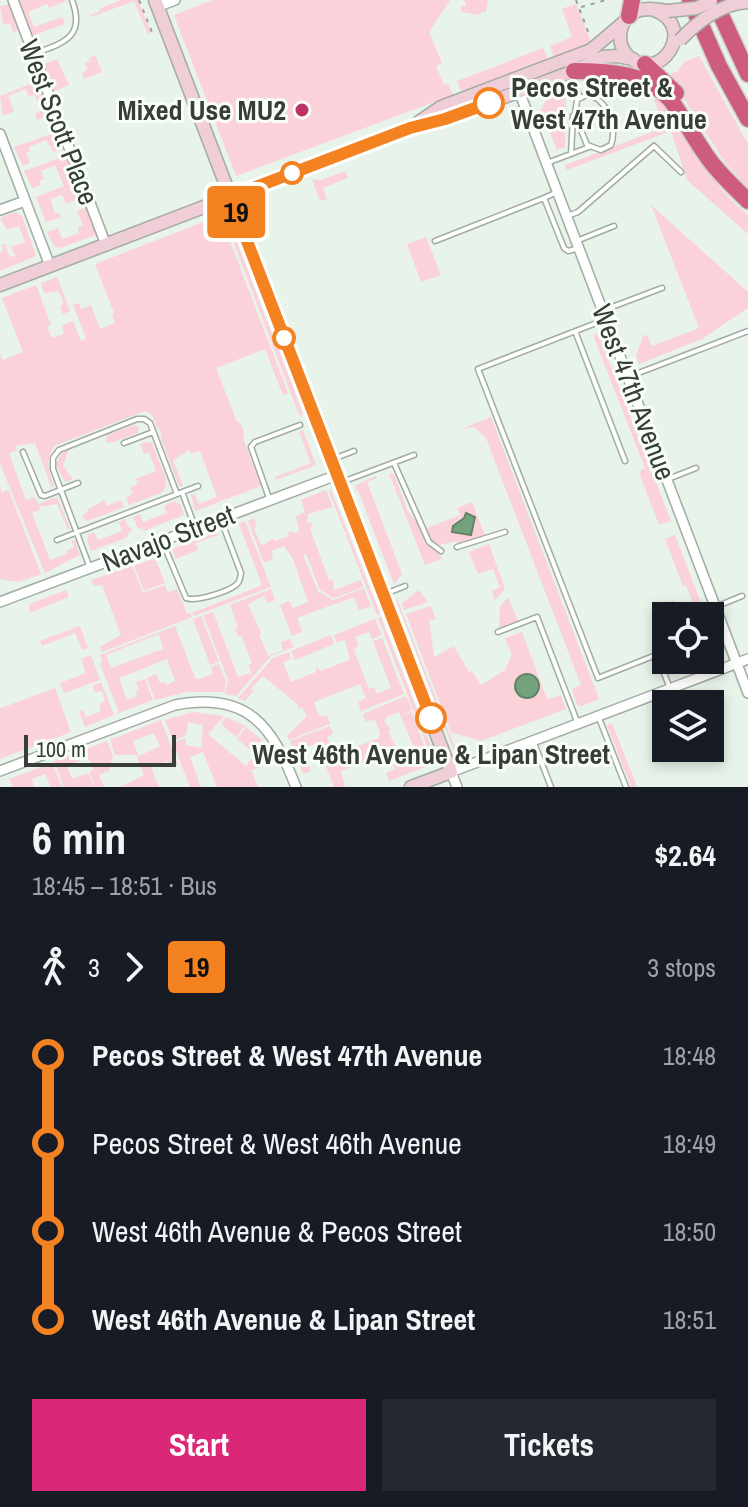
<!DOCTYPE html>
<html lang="en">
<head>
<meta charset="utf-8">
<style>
  :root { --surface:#171b24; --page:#242831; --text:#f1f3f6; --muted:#9ea1a6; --accent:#db2777 }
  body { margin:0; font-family:"Archivo Narrow",sans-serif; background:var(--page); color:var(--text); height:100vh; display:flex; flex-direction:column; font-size:30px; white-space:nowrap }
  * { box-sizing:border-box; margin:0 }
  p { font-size:26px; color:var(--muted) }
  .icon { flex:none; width:44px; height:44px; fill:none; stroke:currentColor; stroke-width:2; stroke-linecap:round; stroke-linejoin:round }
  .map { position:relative; height:787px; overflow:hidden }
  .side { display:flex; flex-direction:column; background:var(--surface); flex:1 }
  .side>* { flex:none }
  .badge { padding:0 16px; border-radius:6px; font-size:28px; line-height:52px }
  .controls { position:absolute; left:652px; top:602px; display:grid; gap:16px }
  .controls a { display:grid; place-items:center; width:72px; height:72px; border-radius:0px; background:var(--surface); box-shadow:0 4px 12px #0003; font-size:40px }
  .scale { position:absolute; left:24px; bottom:20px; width:152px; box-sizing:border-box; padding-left:8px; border:4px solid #383d39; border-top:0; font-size:22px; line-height:28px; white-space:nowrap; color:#383d39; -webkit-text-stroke:6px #f8fff9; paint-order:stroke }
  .map>.badge { position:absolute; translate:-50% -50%; box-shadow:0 0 0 4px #fff }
  .legs { display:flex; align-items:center; gap:12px; height:88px; padding:0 32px; font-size:26px }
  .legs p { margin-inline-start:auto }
  .head { display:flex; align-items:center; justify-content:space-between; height:136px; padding:0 32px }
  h1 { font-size:44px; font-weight:800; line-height:60px }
  .primary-button { display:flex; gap:16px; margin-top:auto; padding:16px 32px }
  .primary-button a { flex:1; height:92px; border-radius:0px; background:var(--accent); color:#fff; font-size:32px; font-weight:800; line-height:92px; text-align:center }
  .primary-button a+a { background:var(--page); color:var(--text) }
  ul { padding:0 32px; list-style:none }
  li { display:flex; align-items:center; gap:28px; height:88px; font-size:30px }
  li i { display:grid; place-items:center; width:12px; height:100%; margin:0 10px; background:currentColor }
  li i::after { content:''; width:20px; height:20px; margin:-10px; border:6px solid; border-radius:50%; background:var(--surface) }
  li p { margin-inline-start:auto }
  li:first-child i { background:linear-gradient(#0000 50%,currentColor 0) }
  li:last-child i { background:linear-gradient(currentColor 50%,#0000 0) }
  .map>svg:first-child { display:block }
  .green { fill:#fbd1da; fill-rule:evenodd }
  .water { fill:#73a27c; stroke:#618468; stroke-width:2 }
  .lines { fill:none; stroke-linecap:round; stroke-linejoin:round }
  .lane-casing { stroke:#a1aca3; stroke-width:7 }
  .street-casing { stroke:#a1aca3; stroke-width:12 }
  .secondary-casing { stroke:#a1aca3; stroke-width:15 }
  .highway-casing { stroke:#cfd0cf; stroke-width:19 }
  .path { stroke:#99a19a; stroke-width:2; stroke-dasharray:4 6; stroke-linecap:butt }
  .lane { stroke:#fff; stroke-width:4 }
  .street { stroke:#fff; stroke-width:9 }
  .secondary { stroke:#f0ced8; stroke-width:12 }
  .highway { stroke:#ce5c7e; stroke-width:16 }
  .secondary-bridge-casing { stroke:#a1aca3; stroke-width:15; stroke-linecap:butt }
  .secondary-bridge { stroke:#f0ced8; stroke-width:12 }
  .line-1-casing { stroke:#fff; stroke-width:18 }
  .line-1 { stroke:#f58220; stroke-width:12 }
  .stop-1-dot { fill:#fff; stroke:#f58220; stroke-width:4 }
  .poi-dot { fill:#bf3266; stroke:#f8fff9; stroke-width:3 }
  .labels { text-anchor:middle; stroke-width:6; stroke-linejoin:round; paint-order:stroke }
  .stop-label { font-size:28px; font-weight:bold; fill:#383d39; stroke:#f8fff9; text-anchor:start }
  .poi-label { font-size:28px; font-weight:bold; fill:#383d39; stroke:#f8fff9; text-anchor:end }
  .street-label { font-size:28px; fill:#383d39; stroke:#f8fff9 }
</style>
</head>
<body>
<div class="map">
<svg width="748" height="787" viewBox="0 0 748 787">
  <rect width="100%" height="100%" fill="#e8f3e9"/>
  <path class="green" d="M 18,0 L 68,0 L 49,8 L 47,4 L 28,12 L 34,27 L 62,17 L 65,24 L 31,36 Z
    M 121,0 L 138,0 L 151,33 L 148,34 L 134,1 L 91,17 L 90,15 L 100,11 L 99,9 Z
    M 213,0 L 450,0 L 429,32 L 442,63 L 436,66 L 444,85 L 448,84 L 453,95 L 236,176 L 174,15 Z
    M 464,0 L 488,0 L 486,12 L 482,12 L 479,15 L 461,12 L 461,5 L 465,6 L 466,3 Z
    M 9,4 L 19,30 L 13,32 L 10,23 L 3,25 L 0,6 Z
    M 576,4 L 591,42 L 554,57 L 550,46 L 572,37 L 562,9 Z
    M 543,48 L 548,59 L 462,93 L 457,81 Z
    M 95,55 L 102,72 L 84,79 L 82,73 L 87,70 L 85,63 L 90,61 L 89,58 Z
    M 699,56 L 748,144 L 748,188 L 724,161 L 670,77 L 672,73 L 677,72 L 684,62 Z
    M 57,59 L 69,85 L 52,92 L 42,65 Z
    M 38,81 L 55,124 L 50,126 L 47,117 L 37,120 L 35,114 L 41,111 L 35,95 L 29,97 L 26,89 L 8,96 L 14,111 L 3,116 L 0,96 Z
    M 566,92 L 565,147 L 557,150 L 541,110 L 546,100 Z
    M 660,98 C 688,138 708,183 748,215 L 748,234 L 687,180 L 671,131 L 567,170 L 565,165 L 665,127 L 654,100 Z
    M 57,132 L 63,148 L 54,152 L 46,140 L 29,147 L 30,151 L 26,153 L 30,163 L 23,166 L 14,147 Z
    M 68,155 L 74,170 L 71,172 L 77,180 L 72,183 L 78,199 L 66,204 L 62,195 L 50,199 L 55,214 L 59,213 L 61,217 L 46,222 L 36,197 L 64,186 L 55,165 L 41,171 L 44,179 L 39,181 L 41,185 L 32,188 L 24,171 Z
    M 345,171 L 348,178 L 323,188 L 327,199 L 320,201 L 312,179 L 321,180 Z
    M 651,205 L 748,292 L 748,308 L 702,339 L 639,364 L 636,356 L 643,336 L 647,335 L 652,346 L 699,328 Z
    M 87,207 L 98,234 L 61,248 L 54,246 L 47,232 L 58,228 L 62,239 L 79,233 L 78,227 L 83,225 L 77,211 Z
    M 15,212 L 22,216 L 36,256 L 0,271 L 0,252 L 3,251 L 1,245 L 5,244 L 10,257 L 15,256 L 11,247 L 25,242 L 19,226 L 7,230 L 0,218 Z
    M 216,217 L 222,220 L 288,393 L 283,395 L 265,349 L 216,368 L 237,422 L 241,423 L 244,433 L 243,438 L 261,486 L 195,511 L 191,494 L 195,495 L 199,504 L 217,497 L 200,451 L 191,454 L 189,450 L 173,460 L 183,486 L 179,486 L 160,436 L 162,435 L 160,429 L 158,429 L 152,415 L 145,411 L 54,446 C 45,461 48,470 54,485 L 52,488 L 35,443 L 16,446 L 17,450 L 9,453 L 26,500 L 35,497 L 38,504 L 57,497 L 70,528 L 68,530 L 57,504 L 39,507 L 40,510 L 32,513 L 50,560 L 67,554 L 66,551 L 74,547 L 71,540 L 75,540 L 80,555 C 68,560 58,567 45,573 L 0,464 L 0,354 L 3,360 L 23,352 L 2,298 L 36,285 L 51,325 L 47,327 L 52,338 L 64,334 L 62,326 L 73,321 L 81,341 L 86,338 L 73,305 L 79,303 L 81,309 L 91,305 L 100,329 L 115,323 L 112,314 L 114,313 L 95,264 Z
    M 229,221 L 274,340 L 271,341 L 226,222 Z
    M 426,237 L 441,275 L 421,282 L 407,244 Z
    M 57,277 L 70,311 L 63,314 L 60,308 L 63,302 L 59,291 L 44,293 L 41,283 Z
    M 598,333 L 671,521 L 659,525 L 640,475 L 641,470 L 645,468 L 593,335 Z
    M 276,343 L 303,414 L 300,417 L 272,344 Z
    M 491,417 L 599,699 L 582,706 L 577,705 L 572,689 L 581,685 L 486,438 L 474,427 L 461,429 Z
    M 134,425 L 139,427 L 138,433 L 111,443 L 106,442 L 107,435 Z
    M 303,430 L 316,465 L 276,480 L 275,477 L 311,463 L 299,432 Z
    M 145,442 L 152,443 L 167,481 L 165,482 L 166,486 L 163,492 L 129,505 L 126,497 L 133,494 L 130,487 L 138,484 L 136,479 L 156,471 L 149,452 L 144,454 L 140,444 Z
    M 69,449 L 63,466 L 73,479 L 65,482 L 56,465 L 61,454 Z
    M 389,473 L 394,474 L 408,512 L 417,523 L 425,543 L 440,553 L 441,559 L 425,565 Z
    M 376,476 L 377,478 L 367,482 L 402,574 L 394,584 L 359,493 L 354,486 Z
    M 0,487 L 2,493 L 8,490 L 11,496 L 41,574 L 19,582 L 0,579 Z
    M 326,490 L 333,507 L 308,514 L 307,523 L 311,522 L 312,527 L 310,529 L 329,580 L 333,579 L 334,590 L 361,580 L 363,587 L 334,598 L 320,590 L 306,554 L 303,555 L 318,591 L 333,600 L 364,588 L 371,607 L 359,610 L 354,597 L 297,618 L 302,632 L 292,636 L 280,605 L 289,601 L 293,608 L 308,602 L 293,559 L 284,546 L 271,551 L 273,559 L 264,563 L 248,521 L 254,518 L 257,527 L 254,528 L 260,543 L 264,545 L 273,538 L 275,541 L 289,536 L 288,532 L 293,531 L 294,534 L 299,532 L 296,516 L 305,512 L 301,500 Z
    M 331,490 L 380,614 L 377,615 L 329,491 Z
    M 104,500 L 107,506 L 121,500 L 124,507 L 87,521 L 82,517 L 89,509 Z
    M 174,501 L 180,504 L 184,515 L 144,531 L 142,528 L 138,529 L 133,517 L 140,514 L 143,522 L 167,513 L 164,506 Z
    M 472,502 L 485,535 L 459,543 L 456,541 L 440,545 L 433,542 L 427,528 L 458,516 L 460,519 L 452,531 L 470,536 L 465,516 L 461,519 L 457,508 Z
    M 125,519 L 128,527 L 132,528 L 126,538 L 91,551 L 87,540 L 89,534 L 94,532 L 98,540 L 122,531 L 119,522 Z
    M 245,521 L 271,587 L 194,616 L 192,613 L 262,585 L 239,524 Z
    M 217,532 L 218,535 L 196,543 L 198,550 L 176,559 L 172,549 Z
    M 675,535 L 706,616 L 698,616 L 686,585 L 683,586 L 665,539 Z
    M 489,544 L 505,589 L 495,600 L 492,591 L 500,587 L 493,569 L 478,574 L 469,552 Z
    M 155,558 L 165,583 L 144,591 L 134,566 Z
    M 132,566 L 143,593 L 165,585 L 168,592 L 177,589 L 187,614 L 191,613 L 192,617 L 102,652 L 100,647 L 121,635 L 102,585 L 94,586 L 91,580 Z
    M 271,589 L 275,600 L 268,603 L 263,596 L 248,604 L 261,633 L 259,634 L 268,656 L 283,650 L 281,642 L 290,639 L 294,647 L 271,656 L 236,696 L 225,694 L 228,680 L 203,615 L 213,612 L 238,677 L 251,673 L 249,665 L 252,663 L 241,635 L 238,636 L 235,628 L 238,627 L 230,605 Z
    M 66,590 L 69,597 L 29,613 L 30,604 Z
    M 419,590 L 428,602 L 404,610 L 402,603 Z
    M 508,597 L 518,621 L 499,628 L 500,607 Z
    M 397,599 L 456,750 L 454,751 L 396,600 Z
    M 431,606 L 436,620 L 429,619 L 434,657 L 454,646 L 469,672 L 472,671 L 481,685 L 505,670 L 512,655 L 505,638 L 522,632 L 547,699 L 561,695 L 566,709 L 481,741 L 451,732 L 406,614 ZM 523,676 L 540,690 L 534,697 L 526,699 L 516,694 L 514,683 Z
    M 201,616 L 219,662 L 210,665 L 193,619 Z
    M 381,617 L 436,759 L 434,764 L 378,618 Z
    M 375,619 L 382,635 L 372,639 L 369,632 L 355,637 L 358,645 L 354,650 L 369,689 L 374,687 L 377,694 L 391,688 L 373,641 L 382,638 L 404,694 L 361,711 L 358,702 L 366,698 L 360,684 L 314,702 L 319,716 L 327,716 L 330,724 L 289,740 L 287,736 L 307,716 L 302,707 L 299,709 L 297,704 L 263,676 L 251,689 L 253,691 L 245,701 L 238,698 L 273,658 L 289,652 L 291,659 L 283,662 L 291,682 L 316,672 L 315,669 L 318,668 L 320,671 L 350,660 L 345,640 L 336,642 L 334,635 Z
    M 80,626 L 88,648 L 82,650 L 75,633 L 42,646 L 40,641 Z
    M 175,626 L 195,678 L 199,679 L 213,674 L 211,667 L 219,664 L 226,681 L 224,692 L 186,692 L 155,700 L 147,678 L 156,674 L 160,683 L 164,682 L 166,685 L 175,681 L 167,659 L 119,678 L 127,700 L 137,696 L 136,692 L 139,690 L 136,682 L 145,679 L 153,700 L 119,713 L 100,664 L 103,662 L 100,655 ZM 159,634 L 163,649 L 111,668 L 106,655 Z
    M 331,635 L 334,644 L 295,660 L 291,651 Z
    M 91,655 L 100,680 L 64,693 L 60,683 L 86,673 L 81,659 Z
    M 101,682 L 114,715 L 85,727 L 79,712 L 83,710 L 86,717 L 101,711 L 99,705 L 105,700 L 102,691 L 95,692 L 92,686 Z
    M 55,688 L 71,732 L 0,759 L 0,706 L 1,708 Z
    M 406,696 L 412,710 L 403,714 L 412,712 L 419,731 L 411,734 L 419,732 L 426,751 L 417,755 L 399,712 L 387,717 L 384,721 L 391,730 L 388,732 L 397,748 L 394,749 L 396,754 L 400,756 L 397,758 L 400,765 L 426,755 L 430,765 L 389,781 L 386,773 L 395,769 L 388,753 L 341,771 L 345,787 L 334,787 L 317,743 L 303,749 L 311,771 L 303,774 L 290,741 L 330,726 L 333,734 L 327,737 L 335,755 L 379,738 L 380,733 L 375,719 L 366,722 L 363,714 Z
    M 193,712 L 224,716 L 208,734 L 246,766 L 263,741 L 276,762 L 251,770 L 258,787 L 217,787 L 203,752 L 190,757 L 201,787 L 190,787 L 173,743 L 186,738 L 185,745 L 201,748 L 203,725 L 188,722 L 186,735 L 173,741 L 165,720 Z
    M 226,717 L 245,726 L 236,737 L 221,724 Z
    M 161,720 L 178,765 L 170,768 L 167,761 L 151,767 L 159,787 L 120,787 L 144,775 L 137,757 L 160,746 L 154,733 L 133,741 L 138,755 L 115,755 L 110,740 Z
    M 612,723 L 637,787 L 631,787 L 607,725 Z
    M 246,727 L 262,740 L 253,752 L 237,739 Z
    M 107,741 L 113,756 L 109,771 L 99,775 L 104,787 L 95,787 L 89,772 L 93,770 L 88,758 L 82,760 L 79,752 Z
    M 78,752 L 81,760 L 67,766 L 72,779 L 88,773 L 94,787 L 64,787 L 54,761 Z
    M 52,763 L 62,787 L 51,787 L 45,774 L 32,779 L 34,787 L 13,787 L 9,779 Z"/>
  <path class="water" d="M 466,513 L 475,517 L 471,535 L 452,532 L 453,526 L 464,518 Z
    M515 686a12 12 0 1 1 24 0a12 12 0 1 1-24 0Z"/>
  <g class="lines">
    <defs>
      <path id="lane" d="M 33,54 C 63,43 86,38 72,0
        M 571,74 L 580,98
        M 586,95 C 606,96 618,128 611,145 L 601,150 L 587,145 L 575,115 L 577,100 Z
        M 571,154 L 573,116
        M 547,163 L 589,147
        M 555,193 L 544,198 L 564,248 L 568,251 L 579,248
        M 567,216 L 578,212 L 654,146 L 681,172
        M 579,240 L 614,226
        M 435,241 L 544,198
        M 604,310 L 662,288
        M 604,320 L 478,369 L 598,678 L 666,651
        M 575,331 L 625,461
        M 628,377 L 748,331
        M 124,443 L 153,432
        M 23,452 L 41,495 L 45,496 L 78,483
        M 333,459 L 354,451
        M 394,463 L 429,542 L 441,551
        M 668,479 L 696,468
        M 342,482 L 414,455
        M 182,492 L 195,527
        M 269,498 L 251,447 L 255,442 L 300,425
        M 57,540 L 198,486
        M 163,543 L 186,598 C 196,602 227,592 236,585 C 240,581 240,579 241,573 L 221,520
        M 457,547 L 505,532
        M 90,568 L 53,469 L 53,458 L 59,450 L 137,419 L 144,419 L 150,423 L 177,494
        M 385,594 L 405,586
        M 672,605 L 676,616
        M 715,607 L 742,596
        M 498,632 L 537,617 L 578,724
        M 657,655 L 669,686
        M 599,718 L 626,787
        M 534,743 L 551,787"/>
      <path id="street" d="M 13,0 L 106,245
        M 157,7 L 175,0
        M 519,91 L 748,693
        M 0,134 L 50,266
        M 0,210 L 25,201
        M 0,602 L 337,475
        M 0,771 L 175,705 C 247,691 272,725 296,787
        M 457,787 L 451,772 L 748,659"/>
      <path id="secondary" d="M 155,0 L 451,772 L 411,787
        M 654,10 C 699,27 660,85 629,57 C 614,43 619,18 637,11 C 647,7 658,10 668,11
        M 419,122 L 441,107 L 591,50 L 623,23
        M 0,285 L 410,128 L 445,119 L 574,71 L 603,57 L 617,56 L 633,59"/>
      <path id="highway" d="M 690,0 L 719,66 L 748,119
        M 714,0 L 748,74
        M 629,16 L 632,0
        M 645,64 L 676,93
        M 574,71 C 607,71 650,73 672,102 C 684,119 694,138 706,155 C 717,172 734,187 748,201"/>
    </defs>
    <use href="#lane" class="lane-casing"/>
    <use href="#street" class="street-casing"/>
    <use href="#secondary" class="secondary-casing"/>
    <use href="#highway" class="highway-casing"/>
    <path class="path" d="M 139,0 L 154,37
      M 576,0 L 589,34
      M 581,7 L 606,0"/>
    <use href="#lane" class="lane"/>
    <use href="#street" class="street"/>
    <use href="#secondary" class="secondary"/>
    <use href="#highway" class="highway"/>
    <defs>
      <path id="secondary-bridge" d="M 668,11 L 697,8 L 711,1
        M 680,40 C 697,22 722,3 748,2"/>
    </defs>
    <use href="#secondary-bridge" class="secondary-bridge-casing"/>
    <use href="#secondary-bridge" class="secondary-bridge"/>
  </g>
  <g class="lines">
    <defs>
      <path id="line-1" d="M 431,718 L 230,197 L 410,128 L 445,119 L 489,103"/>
    </defs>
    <use href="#line-1" class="line-1-casing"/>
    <use href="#line-1" class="line-1"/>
  </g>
  <g class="stop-1-dot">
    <circle cx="489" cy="103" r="14"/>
    <circle cx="292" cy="173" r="10"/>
    <circle cx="284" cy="338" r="10"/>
    <circle cx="431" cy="718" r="14"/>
  </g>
  <circle class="poi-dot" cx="302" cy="110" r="8"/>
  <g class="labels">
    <g class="stop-label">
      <text x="511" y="97">Pecos Street &amp;<tspan x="511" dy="32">West 47th Avenue</tspan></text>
      <text x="431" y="764" text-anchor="middle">West 46th Avenue &amp; Lipan Street</text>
    </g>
    <g class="poi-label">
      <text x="286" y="120">Mixed Use MU2</text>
    </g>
    <g class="street-label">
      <text transform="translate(59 122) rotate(69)" y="10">West Scott Place</text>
      <text transform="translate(634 392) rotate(69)" y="10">West 47th Avenue</text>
      <text transform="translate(168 538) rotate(-21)" y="10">Navajo Street</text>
    </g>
  </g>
</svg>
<div class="controls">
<a><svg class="icon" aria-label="locate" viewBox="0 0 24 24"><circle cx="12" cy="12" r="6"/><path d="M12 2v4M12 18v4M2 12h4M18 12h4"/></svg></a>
<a><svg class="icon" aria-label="layers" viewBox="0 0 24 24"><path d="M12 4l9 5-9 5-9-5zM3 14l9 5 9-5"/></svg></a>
</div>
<div class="scale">100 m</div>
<b class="badge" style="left:236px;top:212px;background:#f58220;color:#111">19</b>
</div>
<section class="side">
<div class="head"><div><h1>6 min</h1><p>18:45 – 18:51 · Bus</p></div><b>$2.64</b></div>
<div class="legs"><svg class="icon" aria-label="walk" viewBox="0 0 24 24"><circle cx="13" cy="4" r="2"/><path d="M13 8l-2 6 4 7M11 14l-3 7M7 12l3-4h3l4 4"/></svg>3<svg class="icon" aria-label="forward" viewBox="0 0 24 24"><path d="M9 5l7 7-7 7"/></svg><b class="badge" style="background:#f58220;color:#111">19</b><p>3 stops</p></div>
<ul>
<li><i style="color:#f58220"></i><b>Pecos Street &amp; West 47th Avenue</b><p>18:48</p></li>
<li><i style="color:#f58220"></i><span>Pecos Street &amp; West 46th Avenue</span><p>18:49</p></li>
<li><i style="color:#f58220"></i><span>West 46th Avenue &amp; Pecos Street</span><p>18:50</p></li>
<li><i style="color:#f58220"></i><b>West 46th Avenue &amp; Lipan Street</b><p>18:51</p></li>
</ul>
<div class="primary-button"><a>Start</a><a>Tickets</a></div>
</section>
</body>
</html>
